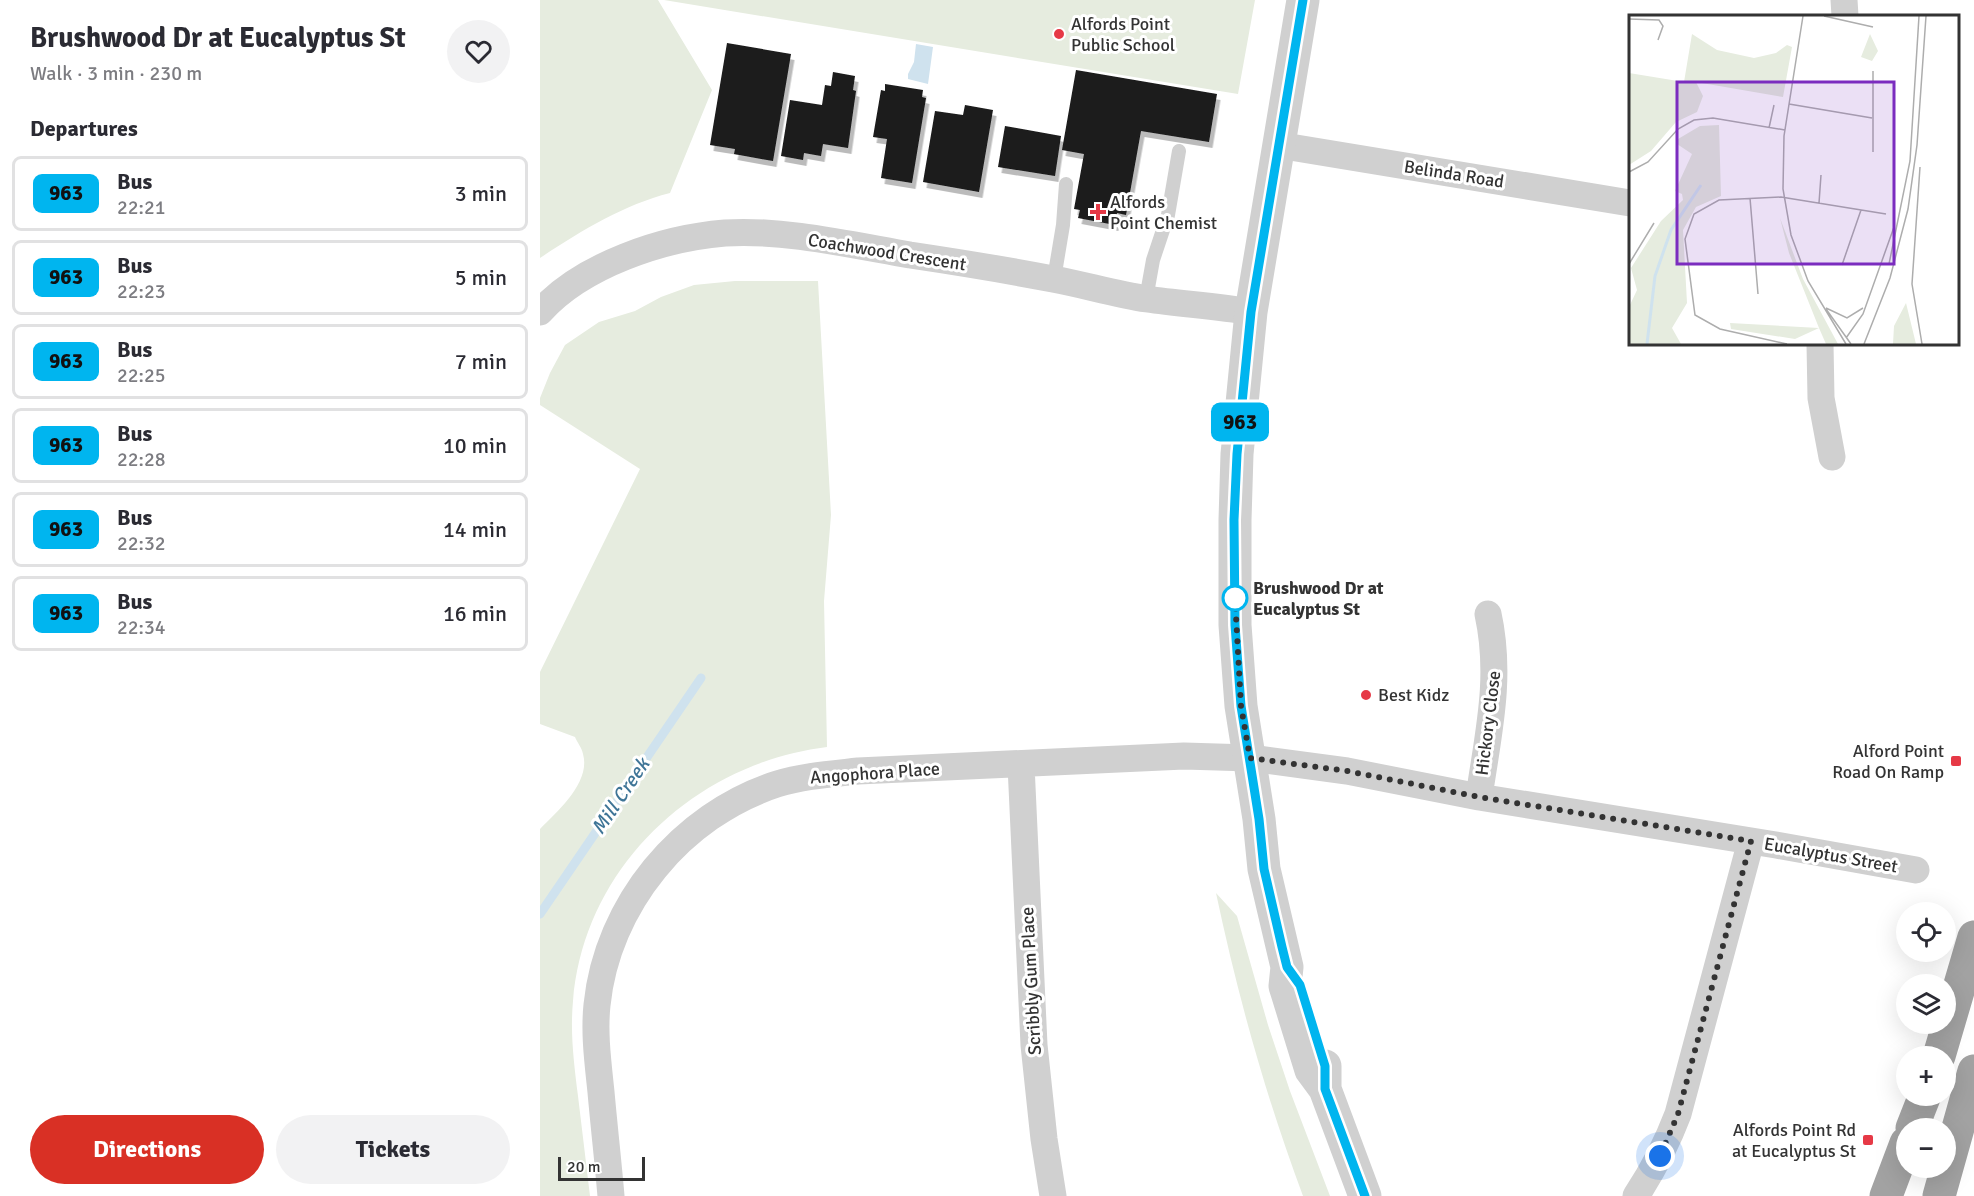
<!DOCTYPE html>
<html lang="en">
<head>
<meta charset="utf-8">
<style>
  :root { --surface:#fff; --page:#f2f2f3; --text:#2b2b33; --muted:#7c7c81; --line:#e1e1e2; --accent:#d93025 }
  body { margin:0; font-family:Signika,sans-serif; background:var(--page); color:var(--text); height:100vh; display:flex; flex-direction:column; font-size:22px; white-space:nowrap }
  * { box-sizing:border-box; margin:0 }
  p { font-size:20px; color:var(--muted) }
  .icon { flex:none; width:33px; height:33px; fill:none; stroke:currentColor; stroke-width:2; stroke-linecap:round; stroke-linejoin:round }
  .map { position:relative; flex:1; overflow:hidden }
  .drawer { display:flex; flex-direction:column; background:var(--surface); width:540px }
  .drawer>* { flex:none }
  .badge { padding:0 12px; border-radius:9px; font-size:21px; line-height:39px }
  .tools { position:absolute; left:1356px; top:902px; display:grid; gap:12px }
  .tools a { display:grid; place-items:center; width:60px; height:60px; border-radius:50%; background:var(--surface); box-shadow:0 6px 24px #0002; font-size:30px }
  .scale { position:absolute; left:18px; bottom:15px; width:87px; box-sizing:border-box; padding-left:6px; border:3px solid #333; border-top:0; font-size:16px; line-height:21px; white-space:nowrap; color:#333; -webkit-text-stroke:4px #fff; paint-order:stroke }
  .you { position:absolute; width:30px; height:30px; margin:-15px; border:4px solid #fff; border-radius:50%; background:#1a73e8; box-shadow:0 0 0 9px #1a73e833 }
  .map>.badge { position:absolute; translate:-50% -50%; box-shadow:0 0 0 3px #fff }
  h2 { padding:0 30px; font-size:22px; line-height:54px }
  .round { display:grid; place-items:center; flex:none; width:63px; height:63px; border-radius:32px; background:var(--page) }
  .summary { display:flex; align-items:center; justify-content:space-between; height:102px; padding:0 30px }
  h1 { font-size:28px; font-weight:800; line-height:45px }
  .primary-button { display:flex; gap:12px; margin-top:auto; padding:12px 30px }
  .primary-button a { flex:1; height:69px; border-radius:36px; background:var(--accent); color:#fff; font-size:24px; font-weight:800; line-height:69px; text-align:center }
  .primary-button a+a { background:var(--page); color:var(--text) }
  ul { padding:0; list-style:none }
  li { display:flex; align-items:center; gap:18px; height:75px; margin:0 12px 9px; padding:0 18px; border:3px solid var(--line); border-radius:9px }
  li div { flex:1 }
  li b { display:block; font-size:22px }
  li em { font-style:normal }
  li .badge { min-width:66px; font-weight:700; text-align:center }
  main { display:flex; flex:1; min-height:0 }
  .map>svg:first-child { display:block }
  .green { fill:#e6ecdf }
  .water { fill:#cfe2ee }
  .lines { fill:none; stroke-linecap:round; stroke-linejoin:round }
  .stream { stroke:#cfe2ee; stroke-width:9 }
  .building { fill:#1a1a1a; filter:url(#shadow) }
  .service { stroke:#d0d0d0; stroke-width:14 }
  .minor { stroke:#d0d0d0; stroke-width:27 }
  .tertiary { stroke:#d0d0d0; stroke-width:33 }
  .trunk { stroke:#a2a2a2; stroke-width:33 }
  .line-casing { stroke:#fff; stroke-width:14 }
  .line { stroke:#00b5ef; stroke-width:9 }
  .walk { stroke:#333; stroke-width:6; stroke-dasharray:0 10.8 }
  .poi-dot { fill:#e63946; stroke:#fff; stroke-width:2 }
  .stop-dot { fill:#fff; stroke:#00b5ef; stroke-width:3 }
  .labels { text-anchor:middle; stroke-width:6; stroke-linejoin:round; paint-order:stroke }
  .poi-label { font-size:18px; fill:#333; stroke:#fff; text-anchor:start }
  .street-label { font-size:18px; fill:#333; stroke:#fff }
  .stop-label { font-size:18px; font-weight:bold; fill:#333; stroke:#fff; text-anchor:start }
  .water-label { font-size:20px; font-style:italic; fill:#3f7597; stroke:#fff }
  .inset-river { fill:none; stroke:#cfe2ee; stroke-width:3 }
  .inset-road { fill:none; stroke:#adadad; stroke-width:1.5 }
  .view { fill:#7b2cbf; fill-opacity:0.15; stroke:#7b2cbf; stroke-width:3 }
  .inset-edge { fill:none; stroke:#333; stroke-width:3 }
</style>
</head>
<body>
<main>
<section class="drawer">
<div class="summary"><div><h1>Brushwood Dr at Eucalyptus St</h1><p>Walk · 3 min · 230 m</p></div><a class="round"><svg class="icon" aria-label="heart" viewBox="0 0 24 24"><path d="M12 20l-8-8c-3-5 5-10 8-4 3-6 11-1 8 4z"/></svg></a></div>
<h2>Departures</h2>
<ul>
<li><span class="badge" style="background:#00b5ef;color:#111">963</span><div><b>Bus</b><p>22:21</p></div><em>3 min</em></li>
<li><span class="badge" style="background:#00b5ef;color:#111">963</span><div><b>Bus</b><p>22:23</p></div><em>5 min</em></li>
<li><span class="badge" style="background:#00b5ef;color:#111">963</span><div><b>Bus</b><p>22:25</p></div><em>7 min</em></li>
<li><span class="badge" style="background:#00b5ef;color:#111">963</span><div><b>Bus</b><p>22:28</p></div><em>10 min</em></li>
<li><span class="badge" style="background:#00b5ef;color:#111">963</span><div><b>Bus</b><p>22:32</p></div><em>14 min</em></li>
<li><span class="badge" style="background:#00b5ef;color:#111">963</span><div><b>Bus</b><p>22:34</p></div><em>16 min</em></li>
</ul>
<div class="primary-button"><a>Directions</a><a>Tickets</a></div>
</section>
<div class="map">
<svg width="1434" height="1196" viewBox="0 0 1434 1196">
  <defs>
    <filter id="shadow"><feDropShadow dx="3.5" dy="6" stdDeviation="0" flood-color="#0004"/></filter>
  </defs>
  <rect width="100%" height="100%" fill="#fff"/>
  <path class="green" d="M 0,0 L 118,0 L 172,90 L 130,193 C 83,205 41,231 0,258 Z
    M 124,0 L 715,0 L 698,94 Z
    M 195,281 L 278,281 L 291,515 L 284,601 L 287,747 C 156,763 44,866 33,1001 C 30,1033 34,1064 38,1096 C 42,1129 46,1163 50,1196 L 0,1196 L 0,829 C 18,811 51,782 43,754 C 42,748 37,742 35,737 L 0,724 L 0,672 L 100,469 L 0,405 L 0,398 L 10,373 L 25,345 L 59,322 L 95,311 L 121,297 L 154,285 Z
    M 676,893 L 697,916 L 728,1025 L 750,1091 L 790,1196 L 763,1196 C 726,1097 698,997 676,893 Z"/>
  <path class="water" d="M 376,44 L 393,47 L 388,84 L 368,79 L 368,74 L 374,62 Z"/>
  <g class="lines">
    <path class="stream" d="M 0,914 L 161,678"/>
  </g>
  <path class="building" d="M 187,43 L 251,54 L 233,161 L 194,154 L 195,149 L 170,145 Z
    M 536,70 L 677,94 L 669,142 L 601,131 L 586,215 L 577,213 L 575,225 L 538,218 L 540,210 L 534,209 L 544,154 L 522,150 Z
    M 293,72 L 315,76 L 313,90 L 316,91 L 308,148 L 283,144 L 281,156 L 264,153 L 263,160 L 241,156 L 250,100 L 282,105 L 285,85 L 291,86 Z
    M 345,84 L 383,90 L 382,97 L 386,98 L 372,183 L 341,178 L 347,139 L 333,137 L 341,90 L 345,91 Z
    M 425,105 L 453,110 L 439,192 L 383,182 L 395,111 L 423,115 Z
    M 465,126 L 521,136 L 515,176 L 458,167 Z"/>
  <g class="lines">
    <path class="service" d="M 514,279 L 523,225 L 526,184
      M 606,299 L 613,260 L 628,215 L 639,151"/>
    <path class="minor" d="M 1304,0 L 1305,16
      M 738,145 L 1090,203
      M 0,312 C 42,265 123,238 185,233 C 242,229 312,245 370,255 C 417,262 466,270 513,279 C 545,285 575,294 607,299 C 641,304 676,306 711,312
      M 1280,344 L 1281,398 L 1292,457
      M 481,765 L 494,1045 L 504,1139 L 513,1196
      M 939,797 C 948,734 962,678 948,614
      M 71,1196 C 68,1161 64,1126 61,1092 C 58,1063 54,1034 57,1005 C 67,905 141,815 237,784 C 263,776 291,774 318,771 L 644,756 L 710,758 L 807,771 L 939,797 L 1236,845 L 1376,870
      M 1096,1196 C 1113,1170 1127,1143 1138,1114 L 1211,841"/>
    <path class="tertiary" d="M 763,0 L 711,312 L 697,454 L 695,520 L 695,625 L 701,706 L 719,819 L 724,869 L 747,967 L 745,986 L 771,1070 L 785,1089
      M 785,1066 L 785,1089 L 825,1196"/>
    <path class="trunk" d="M 1399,1056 L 1434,937
      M 1372,1128 L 1385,1095
      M 1346,1196 L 1366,1143
      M 1399,1196 L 1434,1071"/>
  </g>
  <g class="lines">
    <defs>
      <path id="line" d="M 763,0 L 711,312 L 697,454 L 694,520 L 695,625 L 701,706 L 719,819 L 724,869 L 742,947 L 747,967 L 760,985 L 785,1066 L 785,1089 L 825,1196"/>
    </defs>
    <use href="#line" class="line-casing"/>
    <use href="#line" class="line"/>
    <path class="walk" d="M 695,598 L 701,706 L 710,758 L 807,771 L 939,797 L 1211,841 L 1138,1114 L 1120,1156"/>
  </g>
  <g class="poi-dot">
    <circle cx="519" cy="34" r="6"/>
    <path d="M555 203h6v6h6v6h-6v6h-6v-6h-6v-6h6z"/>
    <circle cx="826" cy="695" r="6"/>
    <rect x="1410" y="755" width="12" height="12" rx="3"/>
    <rect x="1322" y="1134" width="12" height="12" rx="3"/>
  </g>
  <circle class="stop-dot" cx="695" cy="598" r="12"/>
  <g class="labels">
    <g class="poi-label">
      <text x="531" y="30">Alfords Point<tspan x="531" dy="21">Public School</tspan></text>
      <text x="570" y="208">Alfords<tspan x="570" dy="21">Point Chemist</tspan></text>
      <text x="838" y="701">Best Kidz</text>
      <text x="1404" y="757" text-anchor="end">Alford Point<tspan x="1404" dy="21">Road On Ramp</tspan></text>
      <text x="1316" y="1136" text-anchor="end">Alfords Point Rd<tspan x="1316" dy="21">at Eucalyptus St</tspan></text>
    </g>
    <g class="street-label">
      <text transform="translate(914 174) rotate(9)" y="6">Belinda Road</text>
      <text transform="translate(347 252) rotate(9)" y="6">Coachwood Crescent</text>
      <text transform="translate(948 723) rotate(-83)" y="6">Hickory Close</text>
      <text transform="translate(335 773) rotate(-4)" y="6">Angophora Place</text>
      <text transform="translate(1291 855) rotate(10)" y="6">Eucalyptus Street</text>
      <text transform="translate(491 981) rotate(-93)" y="6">Scribbly Gum Place</text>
    </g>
    <g class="stop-label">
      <text x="713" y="594">Brushwood Dr at<tspan x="713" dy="21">Eucalyptus St</tspan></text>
    </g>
    <g class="water-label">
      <text transform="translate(80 796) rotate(-56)" y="7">Mill Creek</text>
    </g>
  </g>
  <g transform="translate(1089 15)">
    <rect width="330" height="330" fill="#fff"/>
    <path d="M 63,19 L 88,35 L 125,43 L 147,38 L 158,30 L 163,32 L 154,82 L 67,67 L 74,81 L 68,97 L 47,107 L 22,136 L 0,150 L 0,58 L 55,67 ZM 241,19 L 249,36 L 243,46 L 232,42 ZM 90,110 L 92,181 L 67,192 L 54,215 L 58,288 L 43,313 L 52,329 L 0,329 L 0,292 L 8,275 L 2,253 L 32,206 L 54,185 L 53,179 L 46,176 L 63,139 L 48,129 L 49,124 L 71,111 ZM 151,203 L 174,264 L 209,329 L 197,329 L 190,313 L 166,324 L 102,314 L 101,308 L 190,313 L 160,238 ZM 277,288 L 287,329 L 264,329 L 265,311 Z" fill="#e6ecdf"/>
    <path class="inset-river" d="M 18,329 L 26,261 L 42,215 L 72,170"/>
    <path class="inset-road" d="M 174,1 L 155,121 L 154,174 L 162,220 L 179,266 L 217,329M 195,1 L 244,12M 0,4 L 30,5 L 34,11 L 29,25M 244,56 L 244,137M 160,89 L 243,103M 140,113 L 145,90M 291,152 L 283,269 L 293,329M 0,157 L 19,147 L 49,114 L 65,105 L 84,103 L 156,115M 121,183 L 129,279M 190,188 L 192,160M 0,249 L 25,208M 260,249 L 281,146 L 290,1M 213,250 L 232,195M 197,293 L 218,303 L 234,293M 197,294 L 222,329M 217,323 L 234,299 L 265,212M 158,329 L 91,314 L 66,300 L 56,224 L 65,199 L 90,185 L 152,182 L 257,199M 235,329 L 261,263 L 279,194 L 288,130 L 297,1"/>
    <path class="view" d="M 48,67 L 265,67 L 265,249 L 48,249 Z"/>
    <rect width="330" height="330" class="inset-edge"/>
  </g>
</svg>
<div class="tools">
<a><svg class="icon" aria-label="locate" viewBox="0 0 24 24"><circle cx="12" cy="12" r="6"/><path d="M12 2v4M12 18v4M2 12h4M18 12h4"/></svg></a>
<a><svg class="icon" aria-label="layers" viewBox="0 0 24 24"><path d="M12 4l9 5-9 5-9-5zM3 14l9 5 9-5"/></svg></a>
<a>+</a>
<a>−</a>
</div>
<div class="scale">20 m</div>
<div class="you" style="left:1120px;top:1156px"></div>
<b class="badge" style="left:700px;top:422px;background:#00b5ef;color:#111">963</b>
</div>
</main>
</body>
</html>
